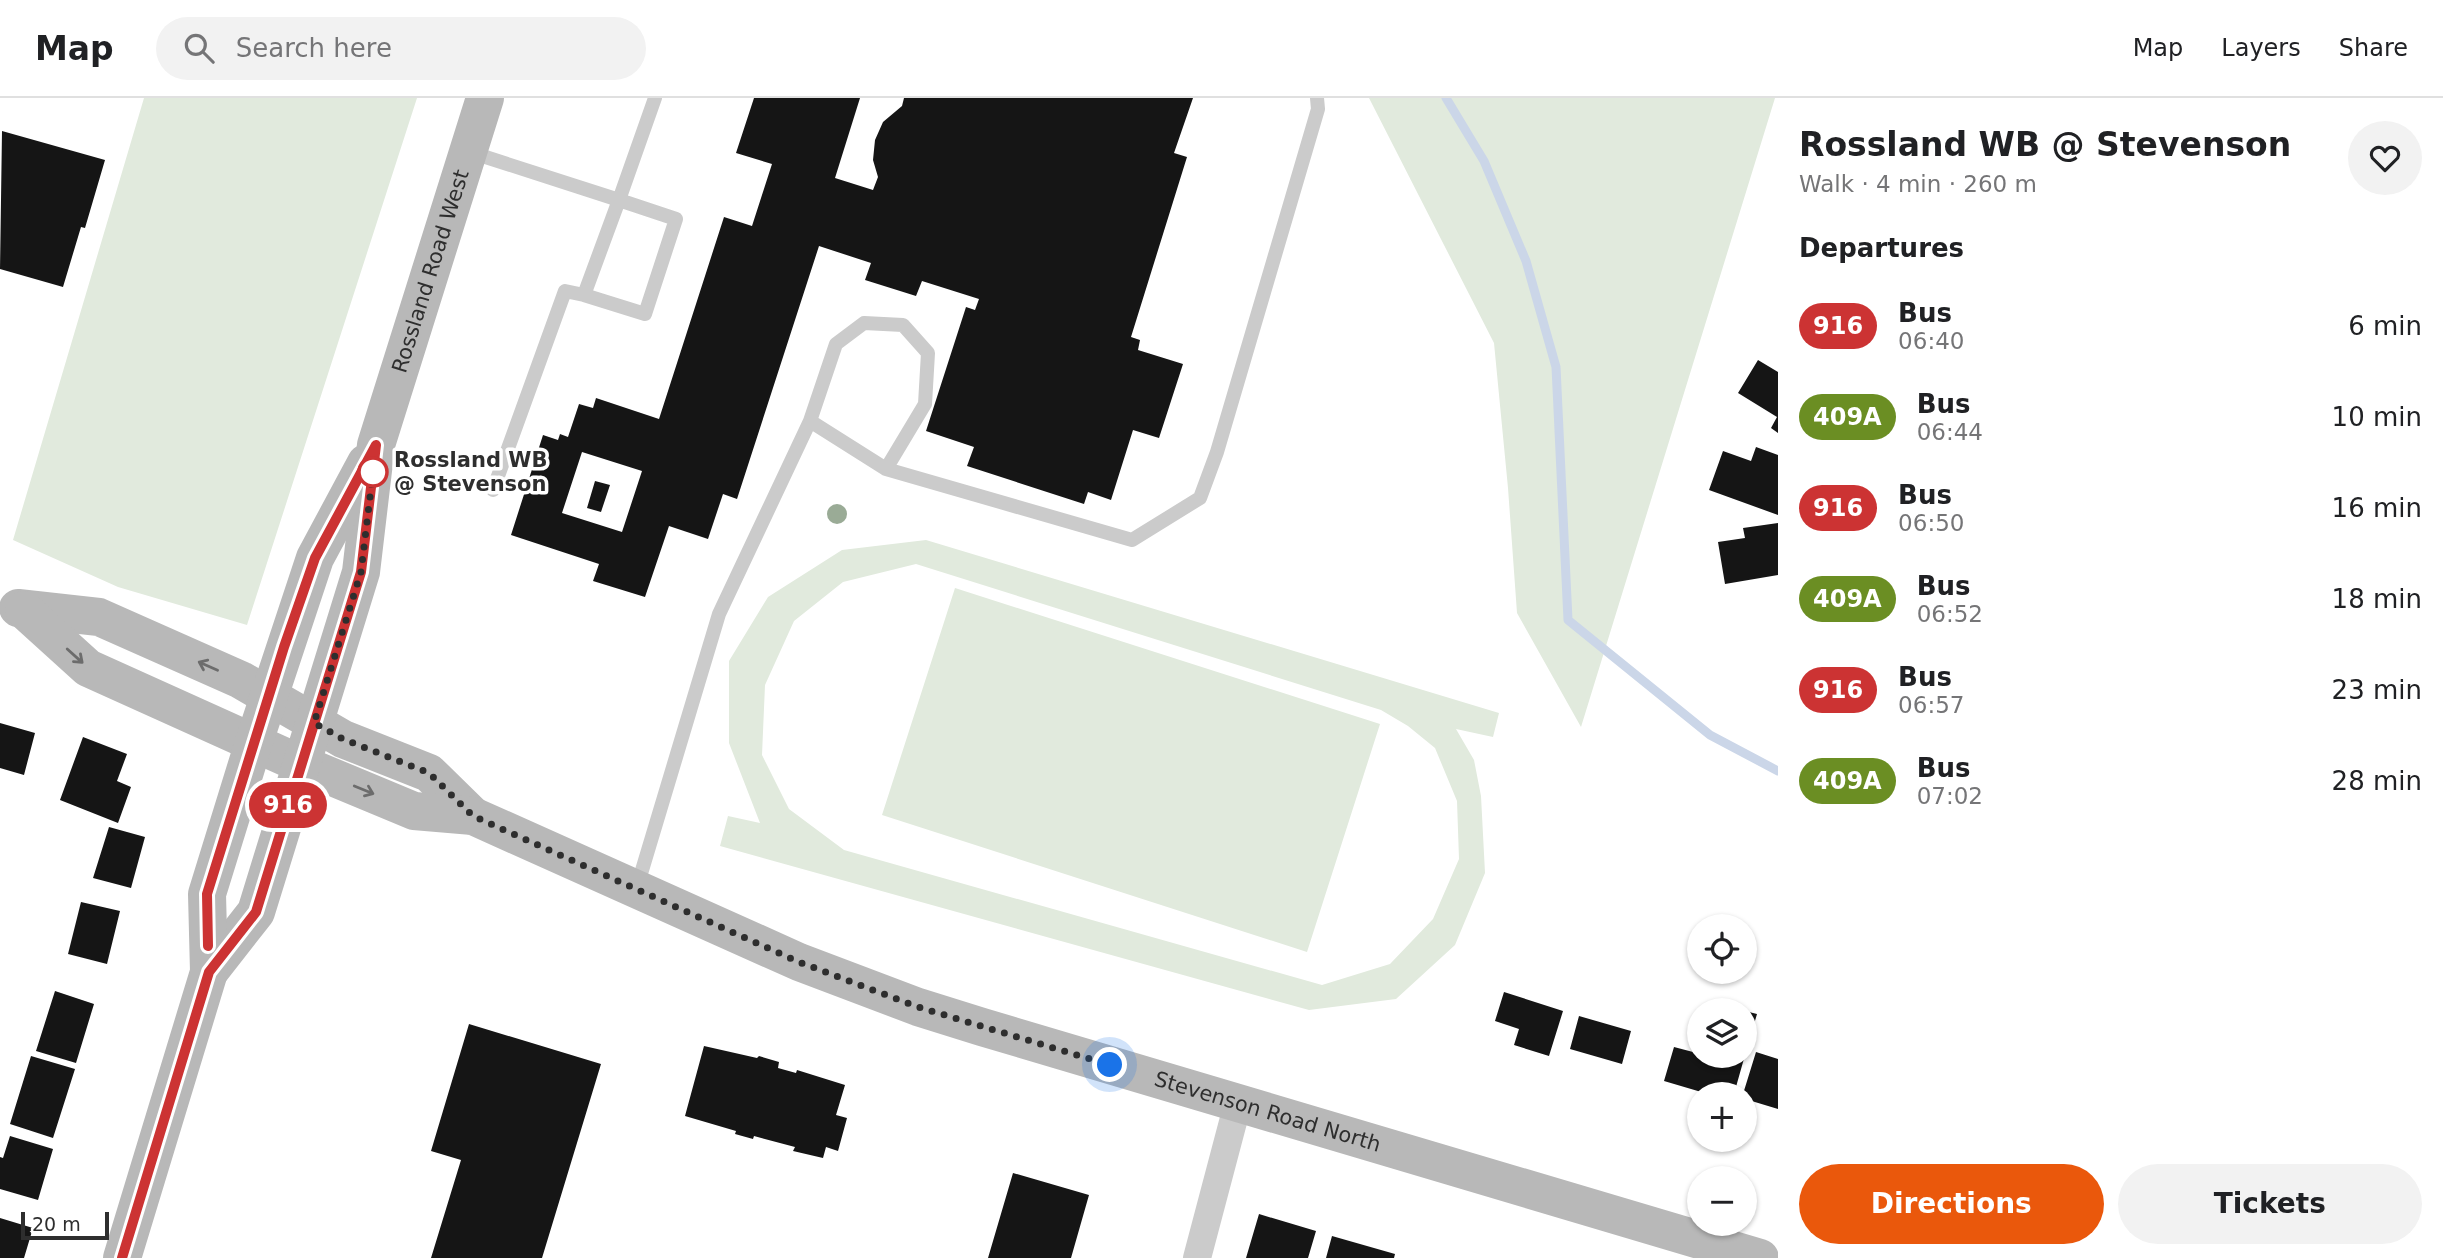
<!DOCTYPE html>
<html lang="en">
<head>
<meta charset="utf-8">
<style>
  :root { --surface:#fff; --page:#f2f2f2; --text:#202124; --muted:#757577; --line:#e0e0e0; --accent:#ea580c }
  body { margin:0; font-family:"DejaVu Sans",sans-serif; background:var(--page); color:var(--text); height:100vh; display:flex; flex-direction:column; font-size:26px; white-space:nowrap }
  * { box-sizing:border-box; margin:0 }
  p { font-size:23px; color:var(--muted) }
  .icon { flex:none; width:38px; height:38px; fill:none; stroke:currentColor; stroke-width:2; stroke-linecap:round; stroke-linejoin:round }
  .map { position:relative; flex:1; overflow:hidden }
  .drawer { display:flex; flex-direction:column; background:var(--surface); width:665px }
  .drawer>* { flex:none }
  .badge { padding:0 14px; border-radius:23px; font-size:24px; line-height:46px }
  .controls { position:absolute; left:1687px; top:816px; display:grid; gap:14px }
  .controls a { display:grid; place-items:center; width:70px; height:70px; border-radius:50%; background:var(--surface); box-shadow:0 2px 5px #0004; font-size:35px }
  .scale { position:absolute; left:21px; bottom:18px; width:88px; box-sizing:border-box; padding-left:7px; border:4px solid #2e2e2e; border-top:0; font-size:19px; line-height:24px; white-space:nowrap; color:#2e2e2e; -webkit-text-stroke:5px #fff; paint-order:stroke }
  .you { position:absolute; width:35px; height:35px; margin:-18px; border:5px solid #fff; border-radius:50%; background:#1a73e8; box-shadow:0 0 0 10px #1a73e833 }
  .map>.badge { position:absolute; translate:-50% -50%; box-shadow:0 0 0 4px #fff }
  h2 { padding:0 21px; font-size:26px; line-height:63px }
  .round { display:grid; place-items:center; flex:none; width:74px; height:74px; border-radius:37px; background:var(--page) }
  .overview { display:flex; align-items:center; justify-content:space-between; height:119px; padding:0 21px }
  h1 { font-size:33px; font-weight:700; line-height:52px }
  .action { display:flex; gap:14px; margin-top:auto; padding:14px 21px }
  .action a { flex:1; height:80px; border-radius:42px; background:var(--accent); color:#fff; font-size:28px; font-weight:700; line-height:80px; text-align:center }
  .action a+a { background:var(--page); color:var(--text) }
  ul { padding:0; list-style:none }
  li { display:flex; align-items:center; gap:21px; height:91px; padding:0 21px }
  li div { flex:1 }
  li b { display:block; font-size:26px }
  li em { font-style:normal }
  li .badge { min-width:77px; font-weight:700; text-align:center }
  header { display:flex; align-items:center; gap:42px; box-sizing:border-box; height:98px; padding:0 35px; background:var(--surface); border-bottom:2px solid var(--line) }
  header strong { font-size:33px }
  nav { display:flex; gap:38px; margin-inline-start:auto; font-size:24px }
  .search { width:490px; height:63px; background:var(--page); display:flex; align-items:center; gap:18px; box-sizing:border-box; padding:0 24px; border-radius:38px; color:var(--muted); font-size:26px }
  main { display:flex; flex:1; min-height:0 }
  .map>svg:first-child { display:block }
  .green { fill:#e1eadd; fill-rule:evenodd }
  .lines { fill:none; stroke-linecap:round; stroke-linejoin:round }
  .stream { stroke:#cbd6e8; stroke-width:9 }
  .building { fill:#151515; fill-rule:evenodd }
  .lane { stroke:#cbcbcb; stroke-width:14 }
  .street { stroke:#cbcbcb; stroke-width:28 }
  .secondary { stroke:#b8b8b8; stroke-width:38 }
  .tree { fill:#9aab96 }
  .oneway { stroke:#6c6c6c }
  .line-casing { stroke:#fff; stroke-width:16 }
  .line { stroke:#c33; stroke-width:10 }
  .walk { stroke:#2e2e2e; stroke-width:7; stroke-dasharray:0 12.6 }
  .stop-dot { fill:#fff; stroke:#c33; stroke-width:3.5 }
  .labels { text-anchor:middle; stroke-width:7; stroke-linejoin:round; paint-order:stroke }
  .street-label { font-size:21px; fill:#2e2e2e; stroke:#fff }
  .stop-label { font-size:21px; font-weight:bold; fill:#2e2e2e; stroke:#fff; text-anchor:start }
</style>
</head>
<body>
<header>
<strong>Map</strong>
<div class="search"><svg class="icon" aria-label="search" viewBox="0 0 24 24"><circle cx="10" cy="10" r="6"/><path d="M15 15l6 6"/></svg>Search here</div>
<nav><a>Map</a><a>Layers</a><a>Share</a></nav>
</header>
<main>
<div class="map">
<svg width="1778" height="1160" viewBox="0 0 1778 1160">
  <rect width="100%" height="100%" fill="#fff"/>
  <path class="green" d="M 144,0 L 417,0 L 247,527 L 118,489 L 13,442 Z
    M 1369,0 L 1775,0 L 1581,629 L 1517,515 L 1508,390 L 1494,245 Z
    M 926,442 L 1499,615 L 1493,639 L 1456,631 L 1474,662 L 1481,698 L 1485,775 L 1455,847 L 1396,901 L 1309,912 L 720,748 L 728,718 L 760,725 L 729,645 L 729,563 L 768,499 L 842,452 ZM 916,466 L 1381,612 L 1408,628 L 1435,650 L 1457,703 L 1459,761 L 1433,821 L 1390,866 L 1322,887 L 844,752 L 789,711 L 762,657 L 765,587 L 794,523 L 843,484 Z
    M 955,490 L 1380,626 L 1307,854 L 882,717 Z"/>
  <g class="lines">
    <path class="stream" d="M 1446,0 L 1484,63 L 1526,163 L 1556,269 L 1568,522 L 1710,637 L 1778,673"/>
  </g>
  <path class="building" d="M 754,0 L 860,0 L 835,80 L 873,92 L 878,79 L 873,62 L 875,42 L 883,24 L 902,8 L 904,0 L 1193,0 L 1174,55 L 1187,59 L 1131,239 L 1140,242 L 1138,252 L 1183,266 L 1159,340 L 1133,332 L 1111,402 L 1088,394 L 1084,406 L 967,368 L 974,349 L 926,333 L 966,209 L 975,212 L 979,201 L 922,183 L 916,198 L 865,182 L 871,165 L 819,148 L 737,401 L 723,396 L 708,441 L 669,428 L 645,499 L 593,483 L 599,466 L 511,437 L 543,337 L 558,342 L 560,336 L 568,339 L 579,306 L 593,310 L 596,300 L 659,321 L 724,119 L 752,128 L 772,66 L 736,55 ZM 582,354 L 642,373 L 622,434 L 562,415 Z
    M 2,33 L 105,62 L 85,130 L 81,129 L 63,189 L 0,171 Z
    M 1758,262 L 1778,274 L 1778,335 L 1771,330 L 1777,319 L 1738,295 Z
    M 1756,349 L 1778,357 L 1778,417 L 1709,392 L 1723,353 L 1751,363 Z
    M 595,383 L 610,387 L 601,414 L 587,410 Z
    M 1778,425 L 1778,477 L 1725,486 L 1718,444 L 1745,440 L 1743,430 Z
    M 0,625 L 35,635 L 24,677 L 0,670 Z
    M 83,639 L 127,656 L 117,683 L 131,689 L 118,725 L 60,702 Z
    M 109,729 L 145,739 L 131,790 L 93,780 Z
    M 81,804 L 120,813 L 107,866 L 68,856 Z
    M 55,893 L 94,906 L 76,965 L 36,953 Z
    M 1504,894 L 1563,913 L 1549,958 L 1514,947 L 1519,931 L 1495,923 Z
    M 1745,913 L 1757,916 L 1745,957 Z
    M 1579,918 L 1631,933 L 1622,966 L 1570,951 Z
    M 469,926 L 601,966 L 542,1160 L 431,1160 L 461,1062 L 431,1053 Z
    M 1699,937 L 1699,957 L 1745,957 L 1734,996 L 1708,996 L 1664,983 L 1674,949 L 1693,954 Z
    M 704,948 L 757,960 L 759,958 L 779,964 L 778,970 L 796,975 L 797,972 L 845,987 L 836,1017 L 847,1020 L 838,1053 L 826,1049 L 823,1060 L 793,1053 L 795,1049 L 754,1038 L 753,1041 L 735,1036 L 736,1033 L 685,1018 Z
    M 1756,954 L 1778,961 L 1778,1011 L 1745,1001 L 1745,996 L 1743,996 Z
    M 31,958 L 75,971 L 53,1040 L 10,1026 Z
    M 10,1038 L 53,1051 L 38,1102 L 0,1091 L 0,1059 L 3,1060 Z
    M 1013,1075 L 1089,1097 L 1071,1160 L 988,1160 Z
    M 1259,1116 L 1316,1133 L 1308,1160 L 1246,1160 Z
    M 0,1120 L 33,1130 L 24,1160 L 0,1160 Z
    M 1332,1138 L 1395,1156 L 1394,1160 L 1326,1160 Z"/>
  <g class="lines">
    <path class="lane" d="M 470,54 L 619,102 L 655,0
      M 886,371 L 1132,442 L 1200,400 L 1217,354 L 1318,11 L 1317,0
      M 493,392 L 565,193 L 584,197 L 619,102 L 676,121 L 645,216 L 584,197
      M 637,789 L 719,516 L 810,323 L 836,246 L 864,225 L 903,227 L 928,255 L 925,306 L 886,371 L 810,323"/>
    <path class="street" d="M 1197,1160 L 1238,1005"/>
    <g class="secondary">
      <path d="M 18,510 L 99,519 L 241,582 L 343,641 L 429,675 L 473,718"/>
      <path id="s1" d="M 24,512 L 88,570 L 301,666 L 414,713 L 473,718 L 799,864 L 918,909 L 982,929 L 1760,1160"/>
      <path id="s2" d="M 209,874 L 256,814 L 361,474 L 376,347 L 485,0"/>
      <path d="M 122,1160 L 209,874 L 207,796 L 254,644 L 315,460 L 366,365"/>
    </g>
  </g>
  <circle class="tree" cx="837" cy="416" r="10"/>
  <defs><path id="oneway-shaft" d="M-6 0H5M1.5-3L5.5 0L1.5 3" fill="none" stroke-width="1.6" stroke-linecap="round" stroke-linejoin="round" transform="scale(1.75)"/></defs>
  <g class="oneway">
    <use href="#oneway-shaft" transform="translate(75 558) rotate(42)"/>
    <use href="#oneway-shaft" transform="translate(208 568) rotate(-156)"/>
    <use href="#oneway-shaft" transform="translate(364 692) rotate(22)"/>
  </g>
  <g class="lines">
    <defs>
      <path id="line" d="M 122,1160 L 209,874 L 256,814 L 361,474 L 376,347 L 315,460 L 284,549 L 207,796 L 208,848"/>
    </defs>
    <use href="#line" class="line-casing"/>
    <use href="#line" class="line"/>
    <path class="walk" d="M 373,374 L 361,474 L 314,625 L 343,641 L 429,675 L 473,718 L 799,864 L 918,909 L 1110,967"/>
  </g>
  <circle class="stop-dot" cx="373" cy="374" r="14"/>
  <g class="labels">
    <g class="street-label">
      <text dy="7" stroke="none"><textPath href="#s2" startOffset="742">Rossland Road West</textPath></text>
      <text dy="7" stroke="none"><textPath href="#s1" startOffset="1351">Stevenson Road North</textPath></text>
    </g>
    <g class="stop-label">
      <text x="394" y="369">Rossland WB<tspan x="394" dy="24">@ Stevenson</tspan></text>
    </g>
  </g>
</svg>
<div class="controls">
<a><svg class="icon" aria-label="locate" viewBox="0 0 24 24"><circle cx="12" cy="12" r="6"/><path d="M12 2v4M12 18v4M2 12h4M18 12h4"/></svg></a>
<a><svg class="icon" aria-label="layers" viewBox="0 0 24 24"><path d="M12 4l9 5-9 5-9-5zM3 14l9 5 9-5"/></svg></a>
<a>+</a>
<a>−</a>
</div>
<div class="scale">20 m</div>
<div class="you" style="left:1110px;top:967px"></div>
<b class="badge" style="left:288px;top:707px;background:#c33;color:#fff">916</b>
</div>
<section class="drawer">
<div class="overview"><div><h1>Rossland WB @ Stevenson</h1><p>Walk · 4 min · 260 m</p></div><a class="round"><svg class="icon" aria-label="heart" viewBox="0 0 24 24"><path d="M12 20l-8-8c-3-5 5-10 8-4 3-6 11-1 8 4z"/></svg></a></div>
<h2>Departures</h2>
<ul>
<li><span class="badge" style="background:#c33;color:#fff">916</span><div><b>Bus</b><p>06:40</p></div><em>6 min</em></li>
<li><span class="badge" style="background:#6b8e23;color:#fff">409A</span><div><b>Bus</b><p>06:44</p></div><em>10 min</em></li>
<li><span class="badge" style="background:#c33;color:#fff">916</span><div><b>Bus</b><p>06:50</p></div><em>16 min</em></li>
<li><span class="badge" style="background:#6b8e23;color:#fff">409A</span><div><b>Bus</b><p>06:52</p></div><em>18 min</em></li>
<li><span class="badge" style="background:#c33;color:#fff">916</span><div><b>Bus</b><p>06:57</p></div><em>23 min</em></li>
<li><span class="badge" style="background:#6b8e23;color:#fff">409A</span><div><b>Bus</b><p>07:02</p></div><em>28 min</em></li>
</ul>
<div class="action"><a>Directions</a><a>Tickets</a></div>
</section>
</main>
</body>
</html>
